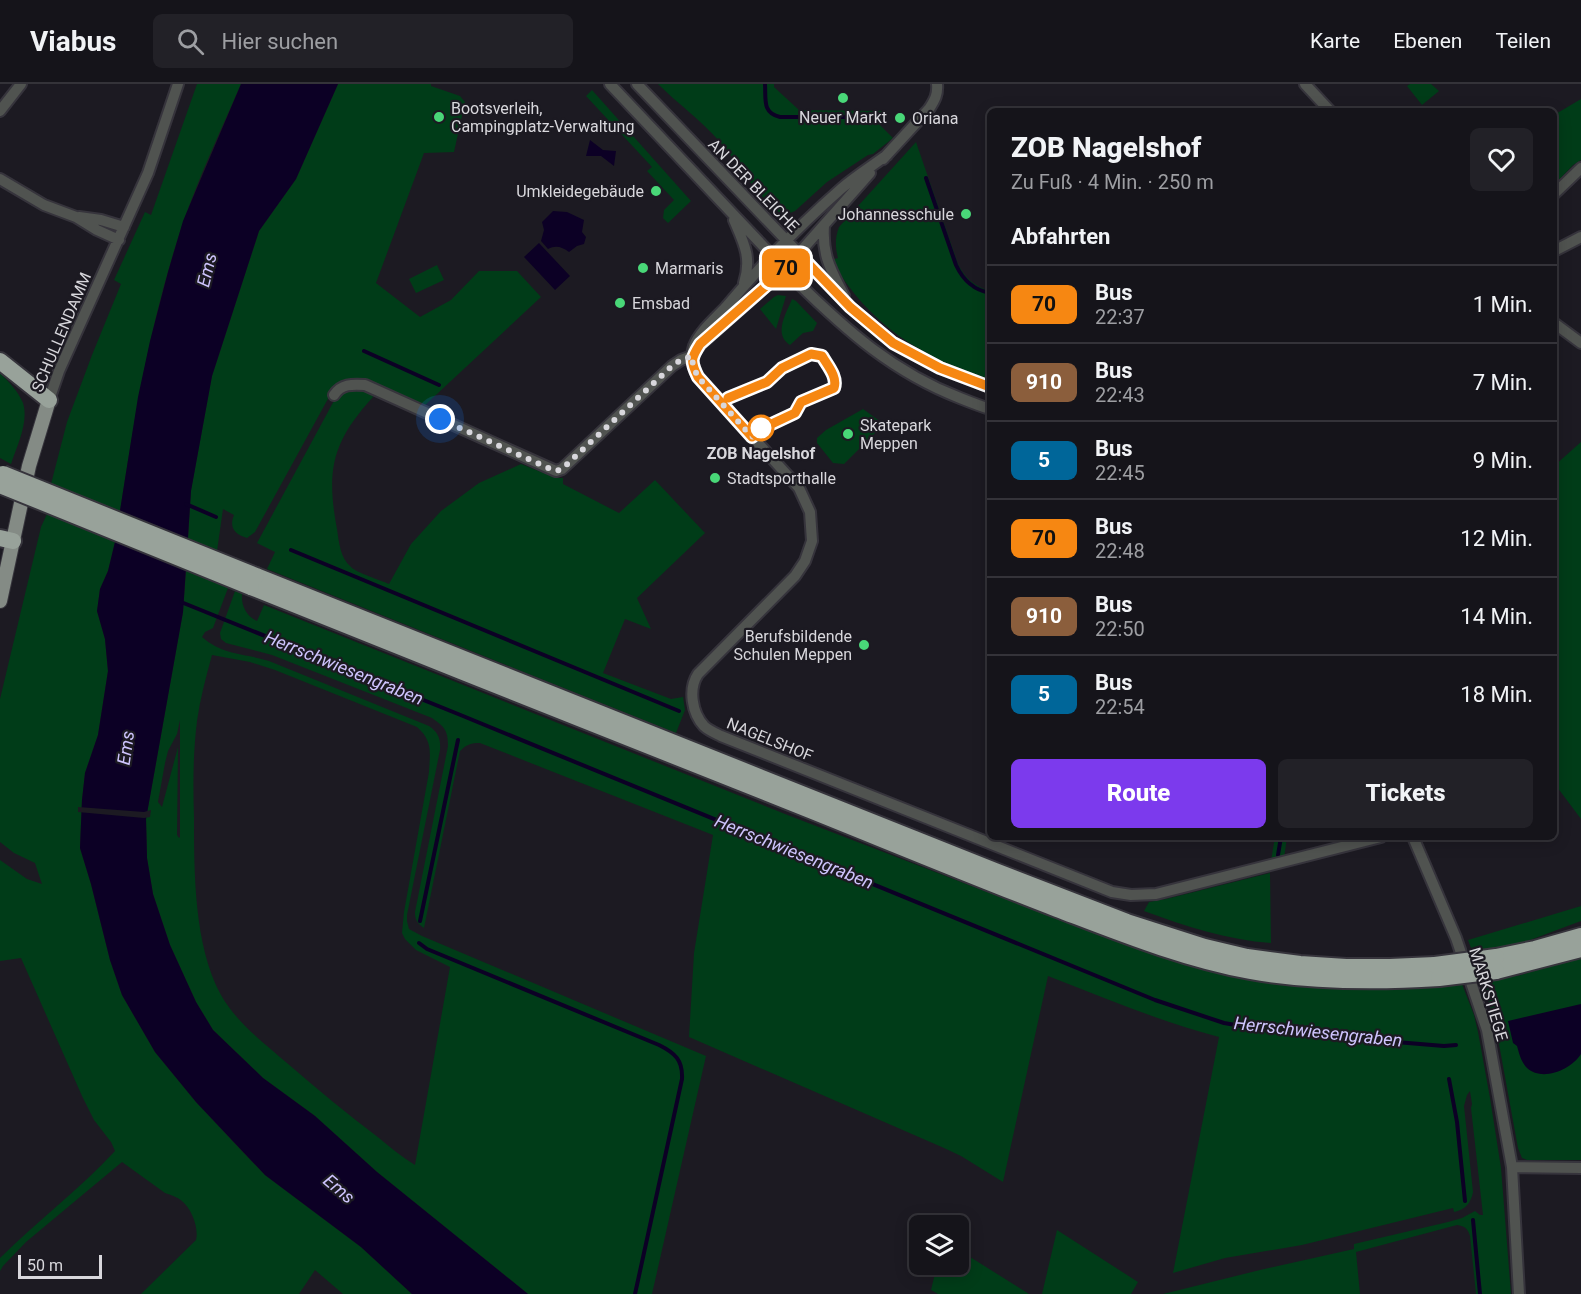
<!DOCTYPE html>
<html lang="de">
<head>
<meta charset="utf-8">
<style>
  :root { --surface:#15141a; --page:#222127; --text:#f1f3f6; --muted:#9d9ea2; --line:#343339; --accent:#7c3aed }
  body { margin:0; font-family:Roboto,sans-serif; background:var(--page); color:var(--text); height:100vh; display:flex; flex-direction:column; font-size:22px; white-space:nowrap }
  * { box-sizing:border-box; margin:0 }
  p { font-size:20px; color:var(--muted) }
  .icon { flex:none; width:33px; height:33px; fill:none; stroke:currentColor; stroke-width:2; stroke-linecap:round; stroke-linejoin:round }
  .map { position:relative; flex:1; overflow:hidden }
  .sheet { position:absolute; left:987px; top:24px; width:570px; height:732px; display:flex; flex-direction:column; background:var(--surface); border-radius:9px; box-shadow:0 3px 15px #0003,0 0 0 2px var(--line) }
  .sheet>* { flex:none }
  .badge { padding:0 12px; border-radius:9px; font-size:21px; line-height:39px }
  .buttons { position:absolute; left:909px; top:1131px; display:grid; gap:12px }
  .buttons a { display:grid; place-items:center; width:60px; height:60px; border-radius:9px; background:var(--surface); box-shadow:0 3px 15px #0003,0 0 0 2px var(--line); font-size:30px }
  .scale { position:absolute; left:18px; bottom:15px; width:84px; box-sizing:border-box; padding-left:6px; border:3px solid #d8d7dc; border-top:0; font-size:16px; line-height:21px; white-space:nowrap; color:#d8d7dc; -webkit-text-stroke:4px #1c1a22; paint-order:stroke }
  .you { position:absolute; width:30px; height:30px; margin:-15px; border:4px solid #fff; border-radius:50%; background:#1a73e8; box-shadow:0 0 0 9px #1a73e833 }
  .map>.badge { position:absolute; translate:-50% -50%; box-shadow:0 0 0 3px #fff }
  h2 { padding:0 24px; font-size:22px; line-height:54px }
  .round { display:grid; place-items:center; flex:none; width:63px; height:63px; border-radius:9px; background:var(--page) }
  .head { display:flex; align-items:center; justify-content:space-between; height:102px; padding:0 24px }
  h1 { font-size:28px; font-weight:800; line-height:45px }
  .button { display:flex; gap:12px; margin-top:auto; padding:12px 24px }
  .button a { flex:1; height:69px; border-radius:9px; background:var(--accent); color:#fff; font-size:24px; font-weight:800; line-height:69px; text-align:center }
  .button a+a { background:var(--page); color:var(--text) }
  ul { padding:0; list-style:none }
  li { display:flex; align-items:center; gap:18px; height:78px; padding:0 24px; border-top:2px solid var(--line) }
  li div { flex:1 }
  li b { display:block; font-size:22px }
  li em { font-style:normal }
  li .badge { min-width:66px; font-weight:700; text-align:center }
  header { display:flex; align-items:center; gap:36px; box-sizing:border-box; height:84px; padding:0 30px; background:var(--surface); border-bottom:2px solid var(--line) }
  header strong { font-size:28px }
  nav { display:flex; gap:33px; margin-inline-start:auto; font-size:21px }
  .search { width:420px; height:54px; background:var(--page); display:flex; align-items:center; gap:15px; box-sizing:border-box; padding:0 21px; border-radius:9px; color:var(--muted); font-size:22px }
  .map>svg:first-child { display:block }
  .green { fill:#003c18; fill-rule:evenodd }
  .water { fill:#0c0025 }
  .pier { fill:#1c1a22 }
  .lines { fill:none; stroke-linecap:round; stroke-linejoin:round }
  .stream { stroke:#0c0025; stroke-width:4 }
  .minor-casing { stroke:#36343c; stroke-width:14 }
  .major-casing { stroke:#36343c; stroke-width:16 }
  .highway-casing { stroke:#36343c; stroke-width:20 }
  .minor { stroke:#505350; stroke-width:10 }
  .major { stroke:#848b85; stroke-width:14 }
  .highway { stroke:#98a29a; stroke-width:16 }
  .highway-bridge-casing { stroke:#36343c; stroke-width:20; stroke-linecap:butt }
  .highway-bridge { stroke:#98a29a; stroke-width:16 }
  .line-casing { stroke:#fff; stroke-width:14 }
  .line { stroke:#f68712; stroke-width:9 }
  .walk { stroke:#d8d7dc; stroke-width:6; stroke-dasharray:0 10.8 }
  .poi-dot { fill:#49d778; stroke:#1c1a22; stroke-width:2 }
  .stop-dot { fill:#fff; stroke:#f68712; stroke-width:3 }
  .labels { text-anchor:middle; stroke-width:4.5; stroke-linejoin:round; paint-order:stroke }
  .poi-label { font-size:16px; fill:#d8d7dc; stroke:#1c1a22; text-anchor:start }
  .street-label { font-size:16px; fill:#d8d7dc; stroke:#1c1a22 }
  .stop-label { font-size:16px; font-weight:bold; fill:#d8d7dc; stroke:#1c1a22 }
  .water-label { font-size:18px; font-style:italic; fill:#cec4fd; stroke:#1c1a22 }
</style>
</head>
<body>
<header>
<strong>Viabus</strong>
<div class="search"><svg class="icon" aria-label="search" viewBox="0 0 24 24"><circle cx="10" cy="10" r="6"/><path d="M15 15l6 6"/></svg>Hier suchen</div>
<nav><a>Karte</a><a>Ebenen</a><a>Teilen</a></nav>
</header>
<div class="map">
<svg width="1581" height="1210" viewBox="0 0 1581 1210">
  <rect width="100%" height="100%" fill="#1c1a22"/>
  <path class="green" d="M 197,0 L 241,0 C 221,46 199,92 183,139 C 151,233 135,330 120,428 L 51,400 L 67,338 L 92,271 L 121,200 L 114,196 L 145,128 L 151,131 Z
    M 338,0 L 431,0 L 431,2 L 460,12 L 465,18 L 454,68 L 424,69 L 376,199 L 420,233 L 451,216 L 479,187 L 517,187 L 541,213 L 423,323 L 362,295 C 352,295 344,298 335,302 L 255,448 L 247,454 C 234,450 229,443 234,431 L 223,425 L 217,467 L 188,456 L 191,406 L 212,292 L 259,147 L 296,95 Z
    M 658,0 L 774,0 L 774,3 L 799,26 L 886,27 L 878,39 L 893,54 L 873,70 L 868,71 L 827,98 L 795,127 L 785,131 C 776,128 770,120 763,113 C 747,97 735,75 720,58 C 701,36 678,20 658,0 Z
    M 1410,0 L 1431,0 L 1439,7 L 1422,21 L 1407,2 Z
    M 592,6 L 691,117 L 668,139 L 663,134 L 664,126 L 674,116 L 647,87 L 652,83 L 586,12 Z
    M 1581,15 L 1581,76 L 1573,81 L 1554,101 L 1554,31 Z
    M 916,58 L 958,180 C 965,194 974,202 990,207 L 990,298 C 919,270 871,243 831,176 L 838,174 C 835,162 835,154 839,143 Z
    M 437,181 L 444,196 L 416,209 L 409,195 Z
    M 778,211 L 786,212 L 776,245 L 760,225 L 774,213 Z
    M 792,215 L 796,217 L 817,239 L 813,247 L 803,249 L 790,261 C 773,250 786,230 792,215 Z
    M 0,289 C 9,298 18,307 23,319 C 29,338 17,362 11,380 L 0,374 Z
    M 358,305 L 371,309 L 373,313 C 332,358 326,386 337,445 C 339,458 340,474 351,483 C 357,489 380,496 389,500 L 411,460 L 441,427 L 479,399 L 521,380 L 556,394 L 563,394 L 563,400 L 619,429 L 655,396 L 705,449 L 637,514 L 651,545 L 625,535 L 603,589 L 671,615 L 683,613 L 685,626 L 676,649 L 267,485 L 275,468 L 257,459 L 336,313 L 346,306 Z
    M 863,325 L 884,340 L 844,380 L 833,379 L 817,359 L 817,354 L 826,346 Z
    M 1581,358 L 1581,735 L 1554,699 L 1554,382 Z
    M 47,430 L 115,458 L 108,487 L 100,505 L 97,527 L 105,555 L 108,587 L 98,651 L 85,689 L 82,716 L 80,764 L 91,800 L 110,876 L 122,911 L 155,968 L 196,1018 L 239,1064 L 265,1091 L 361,1163 L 412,1210 L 343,1210 L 315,1186 L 299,1210 L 141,1210 L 196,1156 C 199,1145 192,1125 182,1117 C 177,1113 171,1111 165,1109 L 122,1078 L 26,1158 L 3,1182 L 0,1187 L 0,1174 C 37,1137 79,1106 115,1067 L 111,1058 L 94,1036 L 82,1012 L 21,874 L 0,877 L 0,776 L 27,795 L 42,800 L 35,779 L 14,769 L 0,758 L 0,615 L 41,443 Z
    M 186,487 L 228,504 L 213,544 L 205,548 L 202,553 C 224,572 244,569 269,577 L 429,642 C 438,648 441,655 440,666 L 407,831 L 407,837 L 409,845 L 422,852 L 706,972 L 652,1210 L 528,1210 L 377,1088 L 315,1032 L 263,994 L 213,946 L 196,918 L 170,861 L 153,810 L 147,774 L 146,735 L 183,528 ZM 212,571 L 250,578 L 275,586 L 417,643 C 433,657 430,669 429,688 L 404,828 L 402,849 L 405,855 L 416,866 L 450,883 L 415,1081 C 402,1073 390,1063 379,1054 C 347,1030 317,1005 287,979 C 264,959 236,938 221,911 C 194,862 194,788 194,733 C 193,701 193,669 197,637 C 200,615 206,593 212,571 ZM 180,636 L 180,753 L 179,754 L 177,751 L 178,663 L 162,723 L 158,718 L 165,679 L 168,667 L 177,650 Z
    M 235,507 L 242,510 C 241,521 246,532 257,537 L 264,521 L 785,730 L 1109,855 L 1193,883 L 1278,897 L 1339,904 L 1375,905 L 1462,900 L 1474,931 L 1478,948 L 1490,1014 L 1501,1084 L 1511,1210 L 1476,1210 L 1470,1152 C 1468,1145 1465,1142 1457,1141 L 1356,1168 L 1360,1210 L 1163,1210 L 1260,1186 L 1354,1165 L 1354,1160 L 1448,1138 L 1462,1134 L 1475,1127 L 1480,1131 L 1483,1131 L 1471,1024 L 1472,1020 L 1470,1007 L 1467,1011 L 1464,1022 L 1473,1108 C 1471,1119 1465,1126 1454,1128 L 1453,1124 L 1302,1161 L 1225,1174 L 1173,1189 L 1219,953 C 1161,938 1105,914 1048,892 L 1003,1098 L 961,1072 L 944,1064 L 689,953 L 694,869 L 713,751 L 480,659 C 471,659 467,660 460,667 L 424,844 C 417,839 415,836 415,828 L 448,662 C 448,647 445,643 432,634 L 272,571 L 226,559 L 221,555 L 220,549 Z
    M 1275,753 L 1287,753 L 1284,774 L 1271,777 Z
    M 1270,789 L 1271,859 C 1227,856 1185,842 1144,827 L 1149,818 L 1166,815 Z
    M 1581,822 L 1581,837 L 1522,859 L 1473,869 L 1468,856 Z
    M 1581,873 L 1581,1076 L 1527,1076 L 1522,1074 L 1518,1064 L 1497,949 L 1483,898 L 1521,891 Z
    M 1057,1146 L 1138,1198 L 1131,1210 L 1042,1210 Z
    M 959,1166 L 1029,1210 L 938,1210 L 931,1206 L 937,1181 L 958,1180 Z"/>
  <path class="water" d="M 241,0 L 338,0 L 296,95 L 259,147 L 212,292 L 191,407 L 183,528 L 146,735 L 147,774 L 153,810 L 170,861 L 196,918 L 213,946 L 263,994 L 315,1032 L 377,1088 L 528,1210 L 412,1210 L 361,1163 L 265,1091 L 196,1018 L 155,968 L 122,911 L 110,876 L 91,800 L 80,764 L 82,716 L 85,689 L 98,651 L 108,587 L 105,555 L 97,527 L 100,505 L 108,487 L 115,458 L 138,313 L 150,257 L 168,188 L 183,137 Z
    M 590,56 L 603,66 L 616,67 L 614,82 L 601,72 L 586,72 Z
    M 553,127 L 567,128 L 584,136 L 582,148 L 586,153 L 584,160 L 577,162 L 569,168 C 562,163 556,161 548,165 L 541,157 L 544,146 L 542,138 Z
    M 539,159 L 570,192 L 555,206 L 524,173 Z
    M 1581,920 L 1581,970 C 1571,986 1542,998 1527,984 C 1521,978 1519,969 1517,962 L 1513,959 L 1508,937 Z"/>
  <path class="pier" d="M 78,723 L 144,728 L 151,726 L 150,733 L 144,734 L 78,728 Z"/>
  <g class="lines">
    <path class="stream" d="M 765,0 C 766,15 762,29 780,33 L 873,33
      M 926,94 L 956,181 C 963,196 973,206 990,209
      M 364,267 L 439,301
      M 186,420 L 216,433
      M 291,466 L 679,627
      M 181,518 L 463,632 L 1155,916 L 1224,939 L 1276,948 L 1444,962 L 1456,961
      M 1278,771 L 1281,753
      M 420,837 L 458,656
      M 419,859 L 427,865 L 659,961 C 675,969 683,976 682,995 L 635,1210
      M 1449,995 L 1457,1038 L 1465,1117
      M 1473,1136 L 1480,1210"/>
    <defs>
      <path id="minor" d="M 610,0 L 797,198 C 847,247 893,288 960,314 C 970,318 980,322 990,325
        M 637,0 L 850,223 L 893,259 L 940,284 L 990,303
        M 1305,0 L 1330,27
        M 0,27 L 21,0
        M 887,71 C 872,82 856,92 842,104 C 801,140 761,181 726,223 C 715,235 700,247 694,262 C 690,274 693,283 698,293 L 799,404 L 810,428 L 812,457 L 805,477 L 795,492 L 698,590 C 688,605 692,629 704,642 C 708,646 715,649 721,652 L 1112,808 L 1131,811 L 1156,810 L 1381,753
        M 883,75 L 929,25 C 935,16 938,10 937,0
        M 0,95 L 44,121 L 76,133 L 97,146 L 119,156
        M 1554,110 L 1581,84
        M 79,133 L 101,136 L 124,143
        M 734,136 C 744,159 752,174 744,199
        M 824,142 C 822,172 831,186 844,212
        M 1554,167 L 1581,153
        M 1554,239 L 1581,259
        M 334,311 C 341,300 352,300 365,301 L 547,383 L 556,387 L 562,385 L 672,282 L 681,276 L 692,272 L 701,260 L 785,185 L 870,89
        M 49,316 L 59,287 L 148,89 L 178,0
        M 1413,753 L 1456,854 L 1487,946 L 1512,1083 L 1519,1210
        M 1512,1083 L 1581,1084"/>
      <path id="major" d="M 0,517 L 29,382 L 49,316"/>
      <path id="highway" d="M 0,277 L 49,316
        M 0,454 L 13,457
        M 256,492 L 995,787 L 1127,838 L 1205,863 L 1247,873 L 1300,880 L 1346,883 L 1390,883 L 1435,881
        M 251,503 C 437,578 624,652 810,726 C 892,759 974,793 1057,825 C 1120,849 1184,875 1250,887 C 1313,898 1375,898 1439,894
        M 1496,873 L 1535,865 L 1581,852
        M 1496,887 L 1581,865"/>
    </defs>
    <use href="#minor" class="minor-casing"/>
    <use href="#major" class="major-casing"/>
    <use href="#highway" class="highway-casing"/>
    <use href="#minor" class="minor"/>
    <use href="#major" class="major"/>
    <use href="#highway" class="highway"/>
    <defs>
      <path id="highway-bridge" d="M 3,390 L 256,492
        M 0,401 L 251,503
        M 1435,881 L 1496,873
        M 1439,894 L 1496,887"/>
    </defs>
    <use href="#highway-bridge" class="highway-bridge-casing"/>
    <use href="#highway-bridge" class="highway-bridge"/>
  </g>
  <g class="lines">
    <defs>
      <path id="line" d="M 728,314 L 767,298 L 782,284 L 811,270 L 822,272 C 827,281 838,293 834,304 L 801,318 L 795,329 L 759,346 L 752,353 L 698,293 C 690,277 691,274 700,260 L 775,194 L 799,170 L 850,223 L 893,259 L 940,284 L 990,303"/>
    </defs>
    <use href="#line" class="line-casing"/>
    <use href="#line" class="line"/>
    <path class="walk" d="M 440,335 L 546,383 L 556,387 L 562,385 L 672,282 L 681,276 L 692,272 L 693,282 L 698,293 L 752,353 L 761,344"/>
  </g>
  <g class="poi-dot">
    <circle cx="843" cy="14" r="6"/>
    <circle cx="439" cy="33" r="6"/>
    <circle cx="900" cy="34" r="6"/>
    <circle cx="656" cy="107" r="6"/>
    <circle cx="966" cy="130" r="6"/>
    <circle cx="643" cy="184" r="6"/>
    <circle cx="620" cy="219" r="6"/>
    <circle cx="848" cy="350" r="6"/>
    <circle cx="715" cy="394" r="6"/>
    <circle cx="864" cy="561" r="6"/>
  </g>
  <circle class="stop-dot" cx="761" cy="344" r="12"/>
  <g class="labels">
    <g class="poi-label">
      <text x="451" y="30">Bootsverleih,<tspan x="451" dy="18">Campingplatz-Verwaltung</tspan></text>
      <text x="843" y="39" text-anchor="middle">Neuer Markt</text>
      <text x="912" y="40">Oriana</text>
      <text x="644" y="113" text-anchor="end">Umkleidegebäude</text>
      <text x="954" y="136" text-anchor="end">Johannesschule</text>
      <text x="655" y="190">Marmaris</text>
      <text x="632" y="225">Emsbad</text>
      <text x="860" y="347">Skatepark<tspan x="860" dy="18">Meppen</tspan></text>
      <text x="727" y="400">Stadtsporthalle</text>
      <text x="852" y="558" text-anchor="end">Berufsbildende<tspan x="852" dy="18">Schulen Meppen</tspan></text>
    </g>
    <g class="street-label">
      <text transform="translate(754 101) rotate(46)" y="6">AN DER BLEICHE</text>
      <text transform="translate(61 248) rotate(-67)" y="6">SCHULLENDAMM</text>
      <text transform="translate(770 655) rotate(22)" y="6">NAGELSHOF</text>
      <text transform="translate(1489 910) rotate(73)" y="6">MARKSTIEGE</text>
    </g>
    <g class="stop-label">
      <text x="761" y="375">ZOB Nagelshof</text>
    </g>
    <g class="water-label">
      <text transform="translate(207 186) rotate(-76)" y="6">Ems</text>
      <text transform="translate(344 584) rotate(22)" y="6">Herrschwiesengraben</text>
      <text transform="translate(126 664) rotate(-82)" y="6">Ems</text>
      <text transform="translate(794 768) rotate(22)" y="6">Herrschwiesengraben</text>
      <text transform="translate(1318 948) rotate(6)" y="6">Herrschwiesengraben</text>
      <text transform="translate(339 1105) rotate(40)" y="6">Ems</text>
    </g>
  </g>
</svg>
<div class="buttons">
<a><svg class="icon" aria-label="layers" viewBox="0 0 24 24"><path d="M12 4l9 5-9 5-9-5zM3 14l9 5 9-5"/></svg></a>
</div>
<div class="scale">50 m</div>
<div class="you" style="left:440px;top:335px"></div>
<b class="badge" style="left:786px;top:184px;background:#f68712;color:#111">70</b>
<section class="sheet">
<div class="head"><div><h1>ZOB Nagelshof</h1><p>Zu Fuß · 4 Min. · 250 m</p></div><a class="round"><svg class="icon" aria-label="heart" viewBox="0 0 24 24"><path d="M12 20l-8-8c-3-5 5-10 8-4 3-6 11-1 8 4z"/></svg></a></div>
<h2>Abfahrten</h2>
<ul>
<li><span class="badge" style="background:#f68712;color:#111">70</span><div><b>Bus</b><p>22:37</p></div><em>1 Min.</em></li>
<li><span class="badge" style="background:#8b5e3c;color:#fff">910</span><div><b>Bus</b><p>22:43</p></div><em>7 Min.</em></li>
<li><span class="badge" style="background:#069;color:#fff">5</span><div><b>Bus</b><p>22:45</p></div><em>9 Min.</em></li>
<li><span class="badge" style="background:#f68712;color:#111">70</span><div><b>Bus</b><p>22:48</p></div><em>12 Min.</em></li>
<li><span class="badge" style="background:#8b5e3c;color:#fff">910</span><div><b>Bus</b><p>22:50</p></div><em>14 Min.</em></li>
<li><span class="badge" style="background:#069;color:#fff">5</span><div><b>Bus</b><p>22:54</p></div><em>18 Min.</em></li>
</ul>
<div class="button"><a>Route</a><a>Tickets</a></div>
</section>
</div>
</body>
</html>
